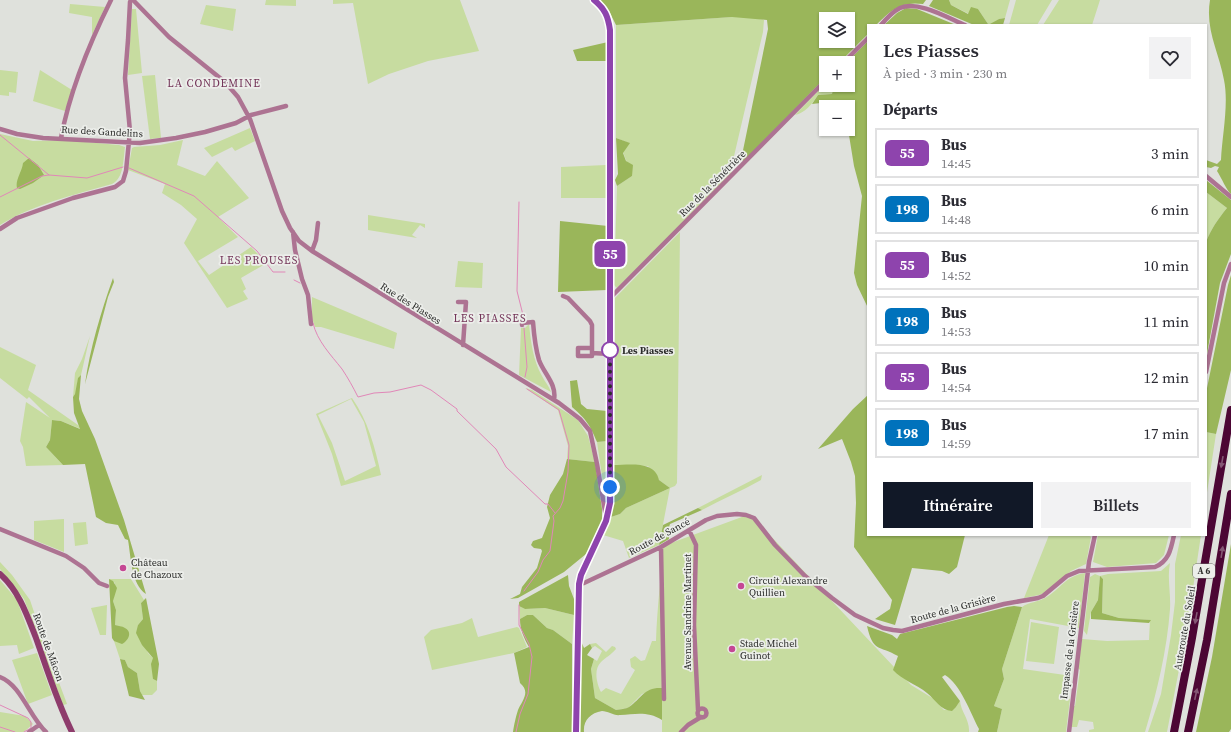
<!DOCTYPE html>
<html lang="fr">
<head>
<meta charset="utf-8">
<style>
  :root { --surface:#fff; --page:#f2f2f3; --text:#2b2b33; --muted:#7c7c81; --line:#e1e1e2; --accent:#111827 }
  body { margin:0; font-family:"Source Serif 4",serif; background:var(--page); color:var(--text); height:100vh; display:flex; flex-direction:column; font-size:15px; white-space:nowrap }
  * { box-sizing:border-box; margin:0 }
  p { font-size:13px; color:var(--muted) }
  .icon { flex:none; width:22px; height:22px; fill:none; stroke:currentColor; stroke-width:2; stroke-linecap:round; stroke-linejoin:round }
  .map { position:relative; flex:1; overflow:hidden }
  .sheet { position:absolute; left:867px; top:24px; width:340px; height:512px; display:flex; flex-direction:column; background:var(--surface); border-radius:0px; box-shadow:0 1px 3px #0004 }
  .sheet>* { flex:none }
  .badge { padding:0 8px; border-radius:6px; font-size:14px; line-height:26px }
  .tools { position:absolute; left:819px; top:12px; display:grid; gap:8px }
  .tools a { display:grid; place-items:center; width:36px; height:36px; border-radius:0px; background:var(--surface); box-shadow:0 1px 3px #0004; font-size:20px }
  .you { position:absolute; width:20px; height:20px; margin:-10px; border:3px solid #fff; border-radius:50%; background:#1a73e8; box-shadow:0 0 0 6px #1a73e833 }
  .map>.badge { position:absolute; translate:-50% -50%; box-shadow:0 0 0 2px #fff }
  h2 { padding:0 16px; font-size:15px; line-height:36px }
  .round { display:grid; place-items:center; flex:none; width:42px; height:42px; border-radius:0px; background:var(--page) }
  .head { display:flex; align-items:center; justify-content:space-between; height:68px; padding:0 16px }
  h1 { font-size:19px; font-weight:600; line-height:30px }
  .primary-button { display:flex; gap:8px; margin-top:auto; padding:8px 16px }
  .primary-button a { flex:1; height:46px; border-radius:0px; background:var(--accent); color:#fff; font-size:16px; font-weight:600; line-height:46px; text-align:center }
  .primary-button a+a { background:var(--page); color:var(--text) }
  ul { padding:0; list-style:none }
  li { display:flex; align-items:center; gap:12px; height:50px; margin:0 8px 6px; padding:0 8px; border:2px solid var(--line); border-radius:0px }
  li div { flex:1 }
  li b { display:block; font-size:15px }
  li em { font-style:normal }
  li .badge { min-width:44px; font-weight:700; text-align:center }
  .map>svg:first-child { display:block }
  .green { fill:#c7dca0; fill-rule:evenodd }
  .forest { fill:#9ab65a; fill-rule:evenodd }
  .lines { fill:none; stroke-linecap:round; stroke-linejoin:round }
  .stream { stroke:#e187b8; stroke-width:1 }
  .street { stroke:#ad7392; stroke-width:4.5 }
  .secondary { stroke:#8e3c6c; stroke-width:6 }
  .highway { stroke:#4c0634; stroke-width:8 }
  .oneway { fill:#845774 }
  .line-casing { stroke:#fff; stroke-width:9 }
  .line { stroke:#8e44ad; stroke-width:6 }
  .walk { stroke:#2c2d2b; stroke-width:4; stroke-dasharray:0 7.2 }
  .stop-dot { fill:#fff; stroke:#8e44ad; stroke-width:2 }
  .poi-dot { fill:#c54794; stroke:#eceeea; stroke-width:1.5 }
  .labels { text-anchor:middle; stroke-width:3.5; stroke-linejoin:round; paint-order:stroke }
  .shield { fill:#eceeea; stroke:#666764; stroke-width:1 }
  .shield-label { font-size:9px; font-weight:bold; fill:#2c2d2b }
  .street-label { font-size:10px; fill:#2c2d2b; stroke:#eceeea }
  .stop-label { font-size:10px; font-weight:bold; fill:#2c2d2b; stroke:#eceeea; text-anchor:start }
  .poi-label { font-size:10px; fill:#2c2d2b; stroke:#eceeea; text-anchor:start }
  .neighbourhood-label { font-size:11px; letter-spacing:1px; fill:#733458; stroke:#eceeea }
</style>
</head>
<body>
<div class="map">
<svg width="1231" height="732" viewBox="0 0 1231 732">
  <rect width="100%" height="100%" fill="#dfe1dc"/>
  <path class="green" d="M 266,0 L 296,0 L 296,6 L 265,5 Z
    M 333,0 L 460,0 L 479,51 L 428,61 L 389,74 L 368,84 L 353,3 L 333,4 Z
    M 949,0 L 1010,0 L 1005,18 L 999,19 L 990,25 L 988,24 L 978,9 L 969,14 L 951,5 Z
    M 1016,0 L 1052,0 L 1037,25 L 1009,25 Z
    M 1059,0 L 1100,0 L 1092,25 L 1043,25 Z
    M 70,4 L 105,7 L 92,35 L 92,17 L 69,13 Z
    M 206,5 L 236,9 L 233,31 L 200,24 Z
    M 132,9 L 136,9 L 142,73 L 128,75 Z
    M 732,17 L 750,17 L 764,20 L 763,32 L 731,169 L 732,174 L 617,288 L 614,285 L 617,186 L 632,176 L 623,152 L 629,143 L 616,138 L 616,25 Z
    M 0,70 L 18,72 L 16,93 L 9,92 L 9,96 L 0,95 Z
    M 40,70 L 72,90 L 65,111 L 33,101 Z
    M 155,75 L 161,138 L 150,139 L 142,76 Z
    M 826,83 L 826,85 L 834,85 L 832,94 L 818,95 C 812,104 805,113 795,115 Z
    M 250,128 L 255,141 L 235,151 L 232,147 L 212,157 L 204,148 Z
    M 0,134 L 33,141 L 64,140 L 119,145 L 125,147 C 123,160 124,178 112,184 C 74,195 34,204 0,225 Z
    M 183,140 L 177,165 L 205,176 L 217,161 L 249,198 L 218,217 L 238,237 L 198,261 L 209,275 L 251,247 L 267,263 L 241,278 L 246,289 L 243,291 L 248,299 L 227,308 L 184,243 L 197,219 L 181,205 L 162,193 L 165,184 L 128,170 L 132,148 L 134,147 L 160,145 Z
    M 606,165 L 607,198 L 561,198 L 561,167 Z
    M 1206,192 L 1227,208 C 1218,219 1211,229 1206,242 Z
    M 368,215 L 425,224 L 425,228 L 420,225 L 412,235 L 417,238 L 368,230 Z
    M 680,232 L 677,483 L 675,486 L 670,488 L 659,545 L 629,558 L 623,541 L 603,535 L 611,517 L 620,514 L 626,508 L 670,488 L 659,480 L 648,466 L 614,465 L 615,298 Z
    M 458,261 L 483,263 L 482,288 L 455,287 Z
    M 312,297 L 397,333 L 394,349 L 321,327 L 315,327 L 312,318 Z
    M 529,324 C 531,343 533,360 542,376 C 545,382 549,386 551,392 L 519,375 L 521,328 L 525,328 Z
    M 90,336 L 81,375 C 75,381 79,391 73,397 L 75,373 L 82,359 Z
    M 0,347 L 36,365 L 28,390 L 78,425 L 81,429 L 61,421 L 52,420 L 50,440 L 46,447 L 63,465 L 26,466 L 23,447 L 20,441 L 26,402 L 50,418 L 29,397 L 27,399 L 0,378 Z
    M 525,388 L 532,390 L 578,420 L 588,436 L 595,462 L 567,459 L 568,446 L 558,410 Z
    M 352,398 C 368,421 375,447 381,475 L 341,486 L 332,454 L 316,414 ZM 351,399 L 364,422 L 376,466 L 345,481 L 332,443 L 318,415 Z
    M 1206,432 L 1216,434 L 1206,499 Z
    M 608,441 L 608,501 L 607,510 L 597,442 Z
    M 762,475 L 761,480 C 742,491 722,499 702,510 L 698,508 Z
    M 750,514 L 911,685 L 934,699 L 944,710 L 956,707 L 960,701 C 961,712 970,720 969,732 L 662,732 L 662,688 L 642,694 L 628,708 L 616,710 L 595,698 L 591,669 L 594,659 L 597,661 L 602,651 L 595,646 L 592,648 L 590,644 L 596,643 L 606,652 L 612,646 L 615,647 L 616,649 C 611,655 606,657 601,662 C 593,670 597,684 601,692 L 606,688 L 621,694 L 635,670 L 631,667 L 630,659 L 635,656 L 641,661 L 645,660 L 652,641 L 656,641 C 657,609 661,578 663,546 Z
    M 64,519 L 64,552 L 34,540 L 34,521 Z
    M 86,522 L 88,544 L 75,546 L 73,523 Z
    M 1049,535 L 1088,535 L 1091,537 L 1086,564 L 1071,571 L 1047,592 L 1039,595 L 1024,598 Z
    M 1098,535 L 1169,535 L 1164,555 L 1156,563 L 1107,567 L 1093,562 Z
    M 1181,535 L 1201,535 L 1187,628 L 1167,732 L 1148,732 L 1161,694 L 1171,635 L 1175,602 L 1175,564 Z
    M 0,562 L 12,575 L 30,600 L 45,645 L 47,645 L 42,647 L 24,599 L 0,569 Z
    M 1170,563 C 1167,578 1171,593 1170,609 C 1167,650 1157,692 1145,732 L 1089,732 L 1089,730 L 1094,729 L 1093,722 L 1079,720 L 1077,727 L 1071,727 L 1073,706 L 1075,706 L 1080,670 L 1078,668 L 1082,639 L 1107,641 L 1149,640 L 1150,620 L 1119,618 L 1102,613 L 1103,579 L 1100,577 L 1098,600 L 1091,612 L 1087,635 L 1084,631 L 1090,577 L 1095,574 L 1100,576 L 1108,574 L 1161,571 Z
    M 1085,573 L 1079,628 L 1030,619 L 1023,669 L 1065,675 L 1062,698 L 1070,699 L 1066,732 L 997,732 L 1002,709 L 994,706 L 1004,679 L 1002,669 L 1022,607 C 1029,602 1038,602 1045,598 C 1061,589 1065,576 1085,573 Z
    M 109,579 L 131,579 L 144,600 L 141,603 L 143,619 L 138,625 L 148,653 L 153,658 L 153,679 L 157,681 L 157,690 L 152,695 L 142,695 L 140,691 L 137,673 L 128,667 L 125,660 L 120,659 L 114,641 L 116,641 L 119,626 L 115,625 L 116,610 L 113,601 L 115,583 Z
    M 0,580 L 17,600 L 34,648 L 19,654 L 17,645 L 0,646 Z
    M 107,605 L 106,635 L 100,635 L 91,608 Z
    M 519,606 L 525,609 L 545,608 L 574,615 L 572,644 L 553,630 L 547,628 L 533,615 L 527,615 L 520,619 Z
    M 472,618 L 478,637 L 517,627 L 519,628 L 527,647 L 514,653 L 432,670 L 424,637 L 431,630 L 462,623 Z
    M 1031,622 L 1059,627 L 1054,664 L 1026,661 Z
    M 47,650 L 67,704 L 63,705 L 43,651 Z
    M 37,653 L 52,695 L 28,704 L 12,660 Z
    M 0,712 L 25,716 L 33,724 L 24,732 L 0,732 Z"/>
  <path class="forest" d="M 599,0 L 926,0 L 923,4 C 901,1 891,10 876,25 L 868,25 L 868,34 L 839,63 L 826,63 L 826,77 L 744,161 L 741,160 L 768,29 L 767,20 L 732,17 L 616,25 L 607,7 ZM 826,19 L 848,19 L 848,41 L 826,41 Z
    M 933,0 L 949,0 L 951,5 L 968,14 L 971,7 L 978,9 L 988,24 L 990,24 L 999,19 L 1005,18 L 1003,25 L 974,25 L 929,6 Z
    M 1210,0 L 1231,0 L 1231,194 C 1227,191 1221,177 1217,171 L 1219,167 L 1215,166 L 1211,168 L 1206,167 L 1206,160 L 1217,164 L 1221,160 C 1222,136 1229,104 1224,80 C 1219,52 1205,30 1210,0 Z
    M 906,8 L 917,9 L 956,25 L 884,25 L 897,13 Z
    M 868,41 L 868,308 L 857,285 L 854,273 L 862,196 L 854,166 L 848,129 L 848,107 L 843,107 L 829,102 L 812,104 L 818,95 L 832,94 L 834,85 L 848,85 L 848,63 L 846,63 Z
    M 608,42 L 608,61 L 577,61 L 573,50 Z
    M 616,138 L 630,143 L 623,153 L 626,161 L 633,165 L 632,176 L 617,186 L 615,180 L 618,174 Z
    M 29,158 L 38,165 L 44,175 L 33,183 L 20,189 L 17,188 C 15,180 22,172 23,163 Z
    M 1206,180 L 1231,200 L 1231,254 L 1220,283 L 1206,359 L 1206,242 C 1211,229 1218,219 1227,208 L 1206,192 Z
    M 560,221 L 608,226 L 607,290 L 558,292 Z
    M 1231,275 L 1231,370 L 1216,434 L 1206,432 L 1206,393 L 1228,285 Z
    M 113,278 L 114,282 L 108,297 L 85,384 C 90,348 101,312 113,278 Z
    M 81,375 L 79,399 L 82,411 L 95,439 L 124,520 L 146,594 C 131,584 131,557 128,540 L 125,539 L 118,525 L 106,523 L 96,517 L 85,464 L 63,465 L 46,447 L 50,440 L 52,420 L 61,421 L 80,429 L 74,413 L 73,397 L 75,394 L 78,378 Z
    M 577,380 L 581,404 L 587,409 L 607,411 L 608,441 L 597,442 C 590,425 586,419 572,407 L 570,381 Z
    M 868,395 L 868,535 L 965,535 L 957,567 L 949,574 L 942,571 L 912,568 L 895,625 L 875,619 L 890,609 L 892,600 L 854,547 L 856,503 L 855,476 L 851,462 L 842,439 L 818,449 L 853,409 Z
    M 567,459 L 595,462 L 602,509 L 602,526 L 590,548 L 586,554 L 564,572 L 518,598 L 510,599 L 520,594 L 522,587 L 537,568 L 542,551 L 541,549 L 534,548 L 531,545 L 533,541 L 542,538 L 550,518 L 547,507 L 550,495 L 563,474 Z
    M 614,465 C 628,465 655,460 659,480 L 670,488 L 626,508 L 620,514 L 611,517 L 614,486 Z
    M 698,508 L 702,510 L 670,524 L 668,530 L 669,539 L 659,545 L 663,525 Z
    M 1231,544 L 1231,729 L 1229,732 L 1196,732 L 1212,657 Z
    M 568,575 L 569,586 L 574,599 L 574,615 L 545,608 L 525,609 L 519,606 L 519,602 Z
    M 1100,576 L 1103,579 L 1102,613 L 1119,618 L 1151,620 L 1149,623 L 1091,619 L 1091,612 L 1098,600 Z
    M 109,579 L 113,581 L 117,588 L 113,601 L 116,610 L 115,625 C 118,626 122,626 125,628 C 133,632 128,641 122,644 L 114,641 L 112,638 Z
    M 146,598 L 159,664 L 157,681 L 153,679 L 151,664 L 153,658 L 142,645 L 136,633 L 138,625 L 143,619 L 141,603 Z
    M 1014,606 L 1022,607 L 1002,669 L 1004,679 L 994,706 L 1002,709 L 997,732 L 978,732 L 979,729 C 970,712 961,685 945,675 L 942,677 L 960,701 L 956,707 L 952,711 C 940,710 936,700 927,693 C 916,684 902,680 893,670 L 898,656 C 878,645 873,652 867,626 L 892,635 L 897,639 L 900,634 L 1007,607 Z
    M 527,615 L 533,615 L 547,628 L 553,630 L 572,644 L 572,732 L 513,732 C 514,725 516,716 518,710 C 522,701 531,692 520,683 L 514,653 L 529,647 C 524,638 520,630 520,619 Z
    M 581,641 L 584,648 L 590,644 L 592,648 L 587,655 L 594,659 L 591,669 L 595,698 L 616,710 C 620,709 626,709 629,707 C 642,698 644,687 662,688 L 662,720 C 648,711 636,714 620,715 C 614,716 608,711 602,711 C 590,713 583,721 584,732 L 579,732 Z
    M 120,659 L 125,660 L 128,667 L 137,673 L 140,691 L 145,700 L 129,696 Z"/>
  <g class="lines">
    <path class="stream" d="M 0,135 L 49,175
      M 129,168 L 194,196 L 257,251 L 273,272 L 285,272
      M 0,197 L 42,176 L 49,175 L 87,178 L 123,167
      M 519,202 L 517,291 L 524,319
      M 294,280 L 300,283
      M 313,323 C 317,341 331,355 342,369 C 348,378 353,387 358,397 L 374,393 L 390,392 L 421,385 L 431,390 L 457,409 L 457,411 L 496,449 L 506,467 L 545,504 L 548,504 L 555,513
      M 524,328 L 527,367 L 525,377
      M 524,591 L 538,572 L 543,560 L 550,551 L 554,521 L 553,516 L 560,508 L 563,501 L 568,472 L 569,445 L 559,410 L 527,389
      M 0,705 L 28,718 L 31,722 L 31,728 L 24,732
      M 0,727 L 15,732
      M 516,732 L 520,714 L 528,694 L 532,657 L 529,644 L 519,625 L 519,605"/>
    <path class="street" d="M 133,0 L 169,37 L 225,82 L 238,97 L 250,119 L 282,211 L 290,228 L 299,241 L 312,251 L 559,403 L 580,419 L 590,431 L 597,464 L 606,517
      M 881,25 C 886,19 892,12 900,8 C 918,0 948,18 965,25
      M 843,63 L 868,38
      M 0,129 L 17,134 L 43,138 L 140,143 L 176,138 L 205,132 L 236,123 L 251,115 L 286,106
      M 61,138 C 70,90 89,44 111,0
      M 1206,176 L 1231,197
      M 0,229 L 17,218 L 73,198 L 115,187 L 123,181 L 126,171 L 130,131 L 125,78 L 128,40 L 130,2 L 131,0
      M 293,232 L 295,250 L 302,279 L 308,295 L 311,324
      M 312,251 L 316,240 L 318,223
      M 563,296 L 568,298 L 590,321 L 592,325 L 592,353 L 610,354
      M 610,298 L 826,80
      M 458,302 L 466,302 L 463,345
      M 522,325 L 522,323 L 533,322 C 534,335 535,347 539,360 C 544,374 557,384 554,400
      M 592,348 L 578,348 L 578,356 L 592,356 L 592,353
      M 1206,372 L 1224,283 L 1231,264
      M 0,529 L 66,556 L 84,568 L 99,583 L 107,586
      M 689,530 L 696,545 L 694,625 L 698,710
      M 661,547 L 664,699
      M 579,584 L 584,583 L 661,547 L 706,520 L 717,516 L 737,514 L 746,515 L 754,518 L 775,545 L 805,576 L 832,598 L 855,615 L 883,628 L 893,630 L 902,631 L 1004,604 L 1038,598 L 1043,596 L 1067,576 L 1079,571 L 1155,567 C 1169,561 1171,549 1174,535
      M 0,677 C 21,685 29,716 46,732
      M697.5 713a4.5 4.5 0 1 1 9 0a4.5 4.5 0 1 1-9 0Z
      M 29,732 L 39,725
      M 576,732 L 579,584 L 581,575 L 606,521 L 610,503 L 611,30 C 608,16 605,9 594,0
      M 681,732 L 688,725 L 701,717
      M 1069,732 L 1089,562 L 1095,535"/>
    <path class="secondary" d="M 0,574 C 19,591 27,615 36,638 C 47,669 57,702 72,732"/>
    <path class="highway" d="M 1174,732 L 1192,638 L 1231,410
      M 1188,732 L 1207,640 L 1231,494"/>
  </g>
  <defs><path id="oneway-solid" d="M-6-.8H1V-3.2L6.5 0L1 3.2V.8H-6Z"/></defs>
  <g class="oneway">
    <use href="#oneway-solid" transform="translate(1222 462) rotate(100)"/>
    <use href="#oneway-solid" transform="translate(1222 552) rotate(-81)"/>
    <use href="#oneway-solid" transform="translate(1196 618) rotate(100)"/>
    <use href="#oneway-solid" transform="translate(1196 694) rotate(-78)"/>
  </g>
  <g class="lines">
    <defs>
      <path id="line" d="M 576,732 L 579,584 L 581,575 L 606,521 L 610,503 L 610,30 C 608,16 605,9 594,0"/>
    </defs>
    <use href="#line" class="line-casing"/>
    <use href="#line" class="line"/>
    <path class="walk" d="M 610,487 L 610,350"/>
  </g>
  <circle class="stop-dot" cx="610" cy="350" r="8"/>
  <g class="poi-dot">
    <circle cx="123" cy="568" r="4"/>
    <circle cx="741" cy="586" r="4"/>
    <circle cx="732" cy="649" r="4"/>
  </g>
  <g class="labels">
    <rect class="shield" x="1193" y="564" width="22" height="14" rx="3"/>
    <g class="shield-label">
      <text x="1204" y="574">A 6</text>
    </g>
    <g class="street-label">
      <text transform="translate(102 131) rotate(3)" y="4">Rue des Gandelins</text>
      <text transform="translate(712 183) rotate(-45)" y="4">Rue de la Sénétrière</text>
      <text transform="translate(411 303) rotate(32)" y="4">Rue des Piasses</text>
      <text transform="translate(659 536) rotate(-28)" y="4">Route de Sancé</text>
      <text transform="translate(953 608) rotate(-15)" y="4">Route de la Grisière</text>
      <text transform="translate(687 612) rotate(-90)" y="4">Avenue Sandrine Martinet</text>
      <text transform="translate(1184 628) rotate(-80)" y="4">Autoroute du Soleil</text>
      <text transform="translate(49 647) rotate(70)" y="4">Route de Mâcon</text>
      <text transform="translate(1069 650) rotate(-83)" y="4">Impasse de la Grisière</text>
    </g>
    <g class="stop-label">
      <text x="622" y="354">Les Piasses</text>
    </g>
    <g class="poi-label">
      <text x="131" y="566">Château<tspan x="131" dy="12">de Chazoux</tspan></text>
      <text x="749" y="584">Circuit Alexandre<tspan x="749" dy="12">Quillien</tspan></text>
      <text x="740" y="647">Stade Michel<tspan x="740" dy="12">Guinot</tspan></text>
    </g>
    <g class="neighbourhood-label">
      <text x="214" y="87">LA CONDEMINE</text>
      <text x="259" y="264">LES PROUSES</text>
      <text x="490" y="322">LES PIASSES</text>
    </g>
  </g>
</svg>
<div class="tools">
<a><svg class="icon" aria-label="layers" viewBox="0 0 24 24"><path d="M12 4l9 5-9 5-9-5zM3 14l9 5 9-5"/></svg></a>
<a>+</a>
<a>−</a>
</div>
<div class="you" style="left:610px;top:487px"></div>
<b class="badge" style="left:610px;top:254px;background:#8e44ad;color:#fff">55</b>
<section class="sheet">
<div class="head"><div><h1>Les Piasses</h1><p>À pied · 3 min · 230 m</p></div><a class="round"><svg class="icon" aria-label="heart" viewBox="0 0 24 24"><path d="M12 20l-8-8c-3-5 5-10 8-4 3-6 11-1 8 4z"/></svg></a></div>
<h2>Départs</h2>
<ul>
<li><span class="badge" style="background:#8e44ad;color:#fff">55</span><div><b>Bus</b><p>14:45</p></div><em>3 min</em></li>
<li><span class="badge" style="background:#0072bc;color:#fff">198</span><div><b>Bus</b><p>14:48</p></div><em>6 min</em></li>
<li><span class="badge" style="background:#8e44ad;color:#fff">55</span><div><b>Bus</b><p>14:52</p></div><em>10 min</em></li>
<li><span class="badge" style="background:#0072bc;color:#fff">198</span><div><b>Bus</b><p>14:53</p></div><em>11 min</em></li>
<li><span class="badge" style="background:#8e44ad;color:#fff">55</span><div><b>Bus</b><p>14:54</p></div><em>12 min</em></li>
<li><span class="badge" style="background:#0072bc;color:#fff">198</span><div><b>Bus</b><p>14:59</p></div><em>17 min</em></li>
</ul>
<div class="primary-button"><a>Itinéraire</a><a>Billets</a></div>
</section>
</div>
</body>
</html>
